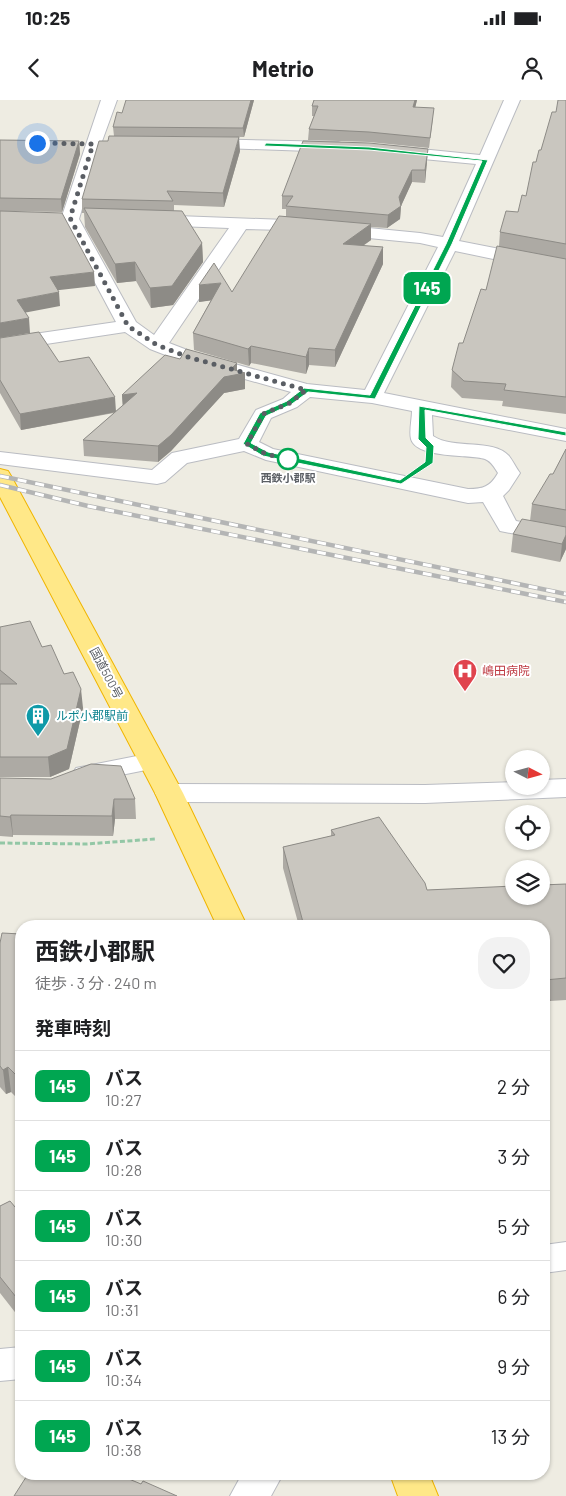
<!DOCTYPE html>
<html lang="ja">
<head>
<meta charset="utf-8">
<style>
  :root { --surface:#fff; --page:#f2f2f2; --text:#202124; --muted:#757577; --line:#e0e0e0 }
  body { margin:0; font-family:Barlow,"Noto Sans JP",sans-serif; background:var(--page); color:var(--text); height:100vh; display:flex; flex-direction:column; font-size:19px; white-space:nowrap }
  * { box-sizing:border-box; margin:0 }
  p { font-size:16px; color:var(--muted) }
  .icon { flex:none; width:28px; height:28px; fill:none; stroke:currentColor; stroke-width:2; stroke-linecap:round; stroke-linejoin:round }
  .map { position:relative; flex:1; overflow:hidden }
  .drawer { position:absolute; left:15px; top:820px; width:535px; height:560px; display:flex; flex-direction:column; background:var(--surface); border-radius:20px; box-shadow:0 1px 4px #0004 }
  .drawer>* { flex:none }
  .badge { padding:0 10px; border-radius:8px; font-size:18px; line-height:32px }
  .needle { width:32px; rotate:96deg }
  .controls { position:absolute; left:505px; top:650px; display:grid; gap:10px }
  .controls a { display:grid; place-items:center; width:45px; height:45px; border-radius:50%; background:var(--surface); box-shadow:0 1px 4px #0004; font-size:25px }
  .you { position:absolute; width:25px; height:25px; margin:-12px; border:4px solid #fff; border-radius:50%; background:#1a73e8; box-shadow:0 0 0 8px #1a73e833 }
  .map>.badge { position:absolute; translate:-50% -50%; box-shadow:0 0 0 2px #fff }
  h2 { padding:0 20px; font-size:19px; line-height:45px }
  .round { display:grid; place-items:center; flex:none; width:52px; height:52px; border-radius:20px; background:var(--page) }
  .summary { display:flex; align-items:center; justify-content:space-between; height:85px; padding:0 20px }
  h1 { font-size:24px; font-weight:700; line-height:38px }
  ul { padding:0; list-style:none }
  li { display:flex; align-items:center; gap:15px; height:70px; padding:0 20px; border-top:1px solid var(--line) }
  li div { flex:1 }
  li b { display:block; font-size:19px }
  li em { font-style:normal }
  li .badge { min-width:55px; font-weight:700; text-align:center }
  .status { display:flex; justify-content:space-between; align-items:center; height:35px; padding:0 25px; background:var(--surface); direction:ltr }
  .status svg { height:14px; fill:currentColor }
  header { display:flex; justify-content:space-between; align-items:center; height:65px; padding:0 20px; background:var(--surface); font-size:22px; font-weight:700 }
  .map>svg:first-child { display:block }
  .lines { fill:none; stroke-linecap:round; stroke-linejoin:round }
  .minor-casing { stroke:#babcc2; stroke-width:2 }
  .highway-casing { stroke:#f0b500; stroke-width:2 }
  .path { stroke:#93c7a6; stroke-width:3; stroke-dasharray:5 2.5; stroke-linecap:butt }
  .minor { fill:#fff; fill-rule:evenodd }
  .highway { fill:#ffe888; fill-rule:evenodd }
  .rail-casing { stroke:#b4b5b5; stroke-width:4.5 }
  .rail { stroke:#fff; stroke-width:3; stroke-dasharray:9; stroke-linecap:butt }
  .wall { fill:#adaaa4 }
  .shaded-wall { fill:#8d8b86 }
  .building { fill:#c9c6bf; stroke:#8d8b86 }
  .line { fill:#00a651; stroke:#fff }
  .walk { stroke:#5a5e64; stroke-width:5; stroke-dasharray:0 9 }
  .stop-dot { fill:#fff; stroke:#00a651; stroke-width:2.5 }
  .labels { text-anchor:middle; stroke-width:4; stroke-linejoin:round; paint-order:stroke }
  .far-stop-label { font-size:11px; font-weight:bold; fill:#5a5e64; stroke:#fff }
  .health-label { font-size:12px; fill:#be3a42; stroke:#fff; text-anchor:start }
  .street-label { font-size:12px; fill:#5a5e64; stroke:#fff }
  .culture-label { font-size:12px; fill:#0d838f; stroke:#fff; text-anchor:start }
</style>
</head>
<body>
<div class="status"><b>10:25</b><svg viewBox="0 0 49 12"><path d="M0 12V9h3v3zM5 12V6h3v6zM10 12V3h3v9zM15 12V0h3v12zM26 1h20v11H26zM47 4h2v5h-2z"/></svg></div>
<header><svg class="icon" aria-label="back" viewBox="0 0 24 24"><path d="M15 5l-7 7 7 7"/></svg>Metrio<svg class="icon" aria-label="person" viewBox="0 0 24 24"><circle cx="12" cy="8" r="4"/><path d="M4 21q1-7 8-7t8 7"/></svg></header>
<div class="map">
<svg width="566" height="1396" viewBox="0 0 566 1396">
  <rect width="100%" height="100%" fill="#eeece2"/>
  <g class="lines">
    <defs>
      <path id="minor" d="M 101,0 L 117,0 L 101,44 L 79,119 L 136,222 L 154,235 L 229,128 L 151,125 L 145,124 L 142,120 L 145,116 L 151,115 L 286,120 L 420,133 L 443,137 L 476,64 L 391,56 L 385,54 L 383,51 L 385,48 L 391,46 L 480,55 L 504,0 L 520,0 L 459,141 L 566,162 L 566,174 L 455,151 L 384,293 L 566,329 L 566,341 L 432,315 L 433,336 C 454,350 493,338 509,356 C 513,361 516,368 520,373 L 509,390 L 503,396 L 516,421 L 566,430 L 566,444 L 500,431 L 483,402 L 468,403 L 266,360 L 244,351 L 187,363 L 165,382 L 157,384 L 0,364 L 0,352 L 152,370 L 172,353 L 239,339 L 256,310 L 283,299 L 291,292 L 181,261 L 150,249 L 125,232 L 0,251 L 0,239 L 116,222 L 61,119 ZM 246,129 L 286,130 L 420,143 L 438,147 L 365,290 L 307,284 L 195,253 L 169,243 ZM 310,297 L 372,303 L 412,311 C 412,319 409,331 411,339 C 417,359 470,354 485,359 C 492,362 494,367 498,373 C 490,387 483,389 468,389 L 273,349 L 259,342 L 271,318 L 297,307 Z
        M 201,39 L 338,42 L 344,44 L 346,47 L 344,50 L 338,52 L 195,47 L 193,44 L 195,41 Z
        M 152,653 L 161,655 L 165,661 L 161,667 L 86,682 L 76,680 L 72,674 L 76,668 Z
        M 566,679 L 566,697 L 425,703 L 169,702 L 159,699 L 155,693 L 159,687 L 169,684 L 425,685 L 514,682 L 514,686 L 541,686 L 541,680 Z
        M 566,1142 L 566,1170 L 544,1173 L 544,1145 Z
        M 21,1247 L 21,1279 L 0,1281 L 0,1249 Z
        M 242,1374 L 283,1374 L 271,1396 L 230,1396 Z"/>
      <path id="highway" d="M 0,369 L 8,371 L 11,376 L 183,693 L 247,826 L 217,826 L 155,693 L 0,397 Z
        M 390,1374 L 429,1374 L 438,1396 L 398,1396 Z"/>
    </defs>
    <use href="#minor" class="minor-casing"/>
    <use href="#highway" class="highway-casing"/>
    <path class="path" d="M 0,743 L 86,744 L 155,739"/>
    <use href="#minor" class="minor"/>
    <use href="#highway" class="highway"/>
    <defs>
      <path id="rail" d="M 0,376 L 566,494
        M 0,385 L 88,406 L 566,502"/>
    </defs>
    <use href="#rail" class="rail-casing"/>
    <use href="#rail" class="rail"/>
  </g>
  <path class="wall" d="M 254,0 L 244,37 L 114,36 L 113,27 L 122,13 Z
    M 314,0 L 417,0 L 415,7 L 433,18 L 429,48 L 369,42 L 308,40 L 309,29 L 314,16 L 312,16 L 312,6 Z
    M 566,0 L 566,314 L 502,306 L 503,301 L 462,298 L 451,287 L 452,270 L 486,190 L 499,146 L 500,132 L 518,112 L 526,96 L 536,62 L 556,12 Z
    M 0,40 L 79,41 L 80,54 L 62,112 L 0,111 Z
    M 240,51 L 224,107 L 174,105 L 174,111 L 202,143 L 203,162 L 173,205 L 151,208 L 136,181 L 117,183 L 85,127 L 84,113 L 82,113 L 82,99 Z
    M 427,61 L 425,83 L 412,82 L 401,106 L 400,119 L 387,128 L 371,127 L 371,140 L 363,146 L 383,147 L 383,164 L 335,267 L 309,265 L 306,274 L 251,263 L 249,266 L 194,250 L 193,233 L 211,200 L 199,202 L 199,185 L 232,192 L 286,116 L 286,109 L 282,109 L 282,96 Z
    M 0,238 L 59,262 L 116,311 L 123,305 L 122,295 L 180,259 L 237,263 L 237,271 L 245,273 L 245,289 L 224,293 L 171,351 L 158,362 L 84,356 L 83,340 L 114,313 L 21,330 L 0,293 Z
    M 566,349 L 566,449 L 560,462 L 511,452 L 513,434 L 530,421 L 532,404 L 553,374 Z
    M 0,527 L 42,547 L 64,574 L 83,608 L 69,669 L 50,677 L 0,677 Z
    M 0,678 L 135,699 L 136,719 L 115,719 L 113,736 L 13,735 L 13,737 L 0,736 Z
    M 331,730 L 427,790 L 566,784 L 566,900 L 550,901 L 547,923 L 544,923 L 544,826 L 299,826 L 283,768 L 283,747 L 331,736 Z
    M 21,834 L 21,997 L 18,999 L 11,992 L 6,994 L 0,987 L 0,843 Z
    M 10,1101 L 18,1216 L 0,1193 L 0,1106 Z"/>
  <path class="shaded-wall" d="M 251,0 L 254,0 L 244,37 L 243,28 Z
    M 415,0 L 417,0 L 413,17 L 413,7 Z
    M 239,37 L 240,51 L 224,107 L 223,93 Z
    M 79,41 L 80,54 L 62,112 L 61,99 Z
    M 428,49 L 427,61 L 425,83 L 425,70 Z
    M 412,70 L 412,82 L 401,106 L 400,119 L 387,128 L 388,115 L 399,97 Z
    M 371,124 L 371,140 L 342,160 L 343,144 Z
    M 202,143 L 203,162 L 173,205 L 151,208 L 150,188 Z
    M 383,147 L 383,164 L 335,267 L 335,250 Z
    M 135,162 L 136,181 L 117,183 L 115,164 Z
    M 94,172 L 95,186 L 51,191 L 50,177 Z
    M 221,183 L 222,199 L 199,202 L 199,185 Z
    M 59,192 L 60,206 L 18,214 L 17,200 Z
    M 29,218 L 30,233 L 0,238 L 0,223 Z
    M 251,246 L 251,263 L 249,266 L 248,249 Z
    M 309,248 L 309,265 L 306,274 L 306,257 Z
    M 237,263 L 237,275 L 245,273 L 245,289 L 224,293 L 171,351 L 158,362 L 158,346 Z
    M 137,293 L 123,311 L 122,295 Z
    M 115,297 L 116,312 L 21,330 L 20,314 Z
    M 566,435 L 566,449 L 560,462 L 562,444 Z
    M 81,589 L 83,608 L 69,669 L 50,677 L 48,657 Z
    M 114,699 L 115,719 L 113,736 L 112,716 Z
    M 11,715 L 13,735 L 13,737 L 10,717 Z
    M 8,967 L 11,992 L 6,994 L 3,970 Z
    M 19,972 L 21,989 L 21,997 L 18,999 L 15,974 Z
    M 21,1194 L 21,1215 L 18,1216 L 16,1197 Z"/>
  <path class="building" d="M 126,0 L 251,0 L 243,28 L 113,27 L 117,12 L 122,13 Z
    M 314,0 L 415,0 L 413,7 L 434,8 L 430,38 L 369,32 L 309,29 L 318,6 L 312,6 Z
    M 558,0 L 566,0 L 566,144 L 500,132 L 506,111 L 518,112 L 522,95 L 526,96 L 533,62 L 536,62 L 539,50 L 541,50 L 552,12 L 556,12 Z
    M 109,36 L 239,37 L 223,93 L 167,91 L 173,101 L 82,99 L 99,41 L 108,41 Z
    M 0,40 L 79,41 L 61,99 L 0,98 Z
    M 303,41 L 369,43 L 428,49 L 425,70 L 412,70 L 399,97 L 401,106 L 388,115 L 286,106 L 293,96 L 282,96 Z
    M 84,108 L 182,111 L 202,143 L 172,186 L 150,188 L 135,162 L 115,164 Z
    M 0,111 L 62,113 L 94,172 L 50,177 L 59,192 L 17,200 L 29,218 L 0,223 Z
    M 279,116 L 371,124 L 343,144 L 383,147 L 335,250 L 309,248 L 306,257 L 251,246 L 248,249 L 193,233 L 221,183 L 199,185 L 214,163 L 232,192 Z
    M 497,146 L 566,159 L 566,297 L 504,290 L 506,284 L 464,281 L 452,270 L 459,243 L 463,243 L 481,189 L 486,190 Z
    M 39,232 L 59,262 L 89,257 L 115,297 L 20,314 L 0,280 L 0,238 Z
    M 186,249 L 237,263 L 231,269 L 245,273 L 224,277 L 171,335 L 158,346 L 83,340 L 137,293 L 122,295 L 165,255 L 180,259 Z
    M 566,349 L 566,410 L 532,404 L 550,374 L 553,374 Z
    M 522,419 L 566,427 L 566,435 L 562,444 L 513,434 Z
    M 30,521 L 42,547 L 51,545 L 64,574 L 73,572 L 81,589 L 67,649 L 48,657 L 0,657 L 0,584 L 17,584 L 0,570 L 0,527 Z
    M 91,664 L 121,666 L 135,699 L 114,699 L 112,716 L 11,715 L 10,717 L 0,716 L 0,678 L 51,679 Z
    M 379,717 L 425,783 L 427,790 L 514,786 L 514,796 L 541,796 L 541,785 L 566,784 L 566,878 L 545,880 L 550,901 L 544,901 L 544,826 L 304,826 L 283,747 L 335,735 L 331,730 Z
    M 2,833 L 21,834 L 21,974 L 19,972 L 15,974 L 8,967 L 3,970 L 0,966 L 0,843 Z
    M 10,1101 L 21,1114 L 21,1194 L 16,1197 L 0,1177 L 0,1106 Z
    M 28,1374 L 117,1374 L 141,1384 L 143,1381 L 177,1396 L 14,1396 Z"/>
  <path class="line" d="M 266,43 L 369,47 L 488,60 L 452,144 L 375,299 L 308,292 L 292,304 L 266,316 L 251,343 L 268,352 L 400,380 L 425,362 L 426,347 L 418,339 L 419,306 L 566,332 L 566,336 L 425,310 L 426,338 L 434,346 L 433,363 L 401,384 L 263,356 L 245,345 L 243,344 L 260,313 L 287,301 L 304,288 L 370,295 L 446,144 L 482,61 L 369,50 L 264,46 Z"/>
  <g class="lines">
    <path class="walk" d="M 37,43 L 93,44 L 70,118 L 128,226 L 157,245 L 188,257 L 306,290 L 290,303 L 263,314 L 247,344 L 266,354 L 288,359"/>
  </g>
  <defs>
    <symbol id="hospital-pin" viewBox="-11 -11 22 30"><path d="M0 17L-7.5 6A9.5 9.5 0 1 1 7.5 6Z" fill="#e0444e" stroke="#fff"/><path d="M-5-5h3v3.5h4V-5h3V5h-3V1.5h-4V5h-3Z" fill="#fff"/></symbol>
    <symbol id="building-pin" viewBox="-11 -11 22 30"><path d="M0 17L-7.5 6A9.5 9.5 0 1 1 7.5 6Z" fill="#0f9aa8" stroke="#fff"/><path d="M-4-6H4V6H1V3H-1V6H-4ZM-2.5-4.3h1.7v1.8h-1.7ZM.8-4.3h1.7v1.8H.8ZM-2.5-1h1.7V.8h-1.7ZM.8-1h1.7V.8H.8Z" fill="#fff"/></symbol>
  </defs>
  <g fill-rule="evenodd">
    <use href="#hospital-pin" x="451" y="557" width="28" height="38"/>
    <use href="#building-pin" x="24" y="602" width="28" height="38"/>
  </g>
  <circle class="stop-dot" cx="288" cy="359" r="10"/>
  <g class="labels">
    <g class="far-stop-label">
      <text x="288" y="382">西鉄小郡駅</text>
    </g>
    <g class="health-label">
      <text x="482" y="575">嶋田病院</text>
    </g>
    <g class="street-label">
      <text transform="translate(106 573) rotate(62)" y="4">国道500号</text>
    </g>
    <g class="culture-label">
      <text x="56" y="620">ルポ小郡駅前</text>
    </g>
  </g>
</svg>
<div class="controls">
<a><svg class="needle" viewBox="-14 -14 28 28"><path d="M0-13l5 13h-10z" fill="#e53935"/><path d="M0 13l5-13h-10z" fill="#757577"/></svg></a>
<a><svg class="icon" aria-label="locate" viewBox="0 0 24 24"><circle cx="12" cy="12" r="6"/><path d="M12 2v4M12 18v4M2 12h4M18 12h4"/></svg></a>
<a><svg class="icon" aria-label="layers" viewBox="0 0 24 24"><path d="M12 4l9 5-9 5-9-5zM3 14l9 5 9-5"/></svg></a>
</div>
<div class="you" style="left:37px;top:43px"></div>
<b class="badge" style="left:427px;top:188px;background:#00a651;color:#fff">145</b>
<section class="drawer">
<div class="summary"><div><h1>西鉄小郡駅</h1><p>徒歩 · 3 分 · 240 m</p></div><a class="round"><svg class="icon" aria-label="heart" viewBox="0 0 24 24"><path d="M12 20l-8-8c-3-5 5-10 8-4 3-6 11-1 8 4z"/></svg></a></div>
<h2>発車時刻</h2>
<ul>
<li><span class="badge" style="background:#00a651;color:#fff">145</span><div><b>バス</b><p>10:27</p></div><em>2 分</em></li>
<li><span class="badge" style="background:#00a651;color:#fff">145</span><div><b>バス</b><p>10:28</p></div><em>3 分</em></li>
<li><span class="badge" style="background:#00a651;color:#fff">145</span><div><b>バス</b><p>10:30</p></div><em>5 分</em></li>
<li><span class="badge" style="background:#00a651;color:#fff">145</span><div><b>バス</b><p>10:31</p></div><em>6 分</em></li>
<li><span class="badge" style="background:#00a651;color:#fff">145</span><div><b>バス</b><p>10:34</p></div><em>9 分</em></li>
<li><span class="badge" style="background:#00a651;color:#fff">145</span><div><b>バス</b><p>10:38</p></div><em>13 分</em></li>
</ul>
</section>
</div>
</body>
</html>
